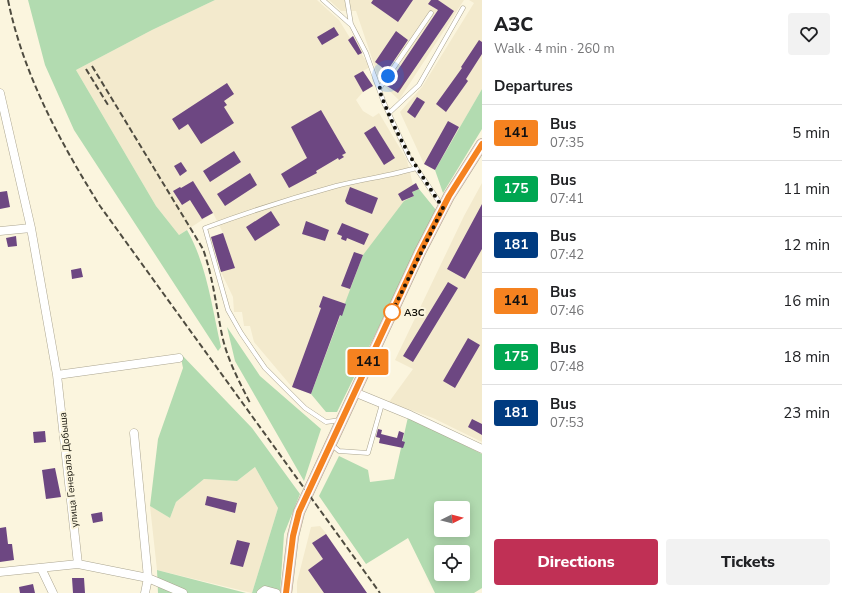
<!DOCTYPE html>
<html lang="en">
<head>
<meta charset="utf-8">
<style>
  :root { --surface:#fff; --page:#f2f2f2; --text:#202124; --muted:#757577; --line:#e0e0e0; --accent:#c03055 }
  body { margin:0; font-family:"Nunito Sans",sans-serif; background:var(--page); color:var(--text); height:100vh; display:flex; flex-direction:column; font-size:15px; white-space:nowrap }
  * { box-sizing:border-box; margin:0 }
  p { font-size:13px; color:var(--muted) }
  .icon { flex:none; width:22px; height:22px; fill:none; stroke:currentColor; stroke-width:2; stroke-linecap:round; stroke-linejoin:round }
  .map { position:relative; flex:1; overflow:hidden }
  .drawer { display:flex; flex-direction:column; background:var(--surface); width:360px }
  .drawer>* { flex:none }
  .badge { padding:0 8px; border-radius:3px; font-size:14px; line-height:26px }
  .needle { width:26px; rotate:84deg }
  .fabs { position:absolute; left:434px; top:501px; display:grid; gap:8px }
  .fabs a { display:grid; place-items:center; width:36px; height:36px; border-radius:4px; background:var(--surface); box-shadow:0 2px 10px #0003; font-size:20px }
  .you { position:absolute; width:20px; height:20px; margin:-10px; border:3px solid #fff; border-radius:50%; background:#1a73e8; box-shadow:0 0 0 6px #1a73e833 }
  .map>.badge { position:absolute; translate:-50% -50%; box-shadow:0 0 0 2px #fff }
  h2 { padding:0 12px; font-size:15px; line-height:36px }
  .round { display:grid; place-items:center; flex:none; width:42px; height:42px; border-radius:4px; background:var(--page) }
  .summary { display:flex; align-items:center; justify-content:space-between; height:68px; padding:0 12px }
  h1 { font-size:19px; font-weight:800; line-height:30px }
  .button { display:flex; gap:8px; margin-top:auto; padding:8px 12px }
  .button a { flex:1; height:46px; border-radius:4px; background:var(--accent); color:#fff; font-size:16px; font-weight:800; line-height:46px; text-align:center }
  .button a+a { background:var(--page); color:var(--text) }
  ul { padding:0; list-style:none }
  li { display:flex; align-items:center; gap:12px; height:56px; padding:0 12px; border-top:1px solid var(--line) }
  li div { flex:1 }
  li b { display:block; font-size:15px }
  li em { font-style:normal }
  li .badge { min-width:44px; font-weight:700; text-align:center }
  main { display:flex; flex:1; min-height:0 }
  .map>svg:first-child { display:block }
  .built { fill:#f3eacd }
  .green { fill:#b2dbb0; fill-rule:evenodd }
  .building { fill:#6d4782 }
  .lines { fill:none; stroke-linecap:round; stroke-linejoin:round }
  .lane-casing { stroke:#aba590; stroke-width:5 }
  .street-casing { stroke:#aba590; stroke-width:9 }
  .secondary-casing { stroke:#aba590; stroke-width:12 }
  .lane { stroke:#fff; stroke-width:4 }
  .street { stroke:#fff; stroke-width:8 }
  .secondary { stroke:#f0d9d0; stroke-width:11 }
  .rail { stroke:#4f4c40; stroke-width:2; stroke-dasharray:6 3; stroke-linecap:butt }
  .line-casing { stroke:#fff; stroke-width:9 }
  .line { stroke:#f58220; stroke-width:6 }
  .walk { stroke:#14120a; stroke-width:4; stroke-dasharray:0 7.2 }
  .stop-dot { fill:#fff; stroke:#f58220; stroke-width:2 }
  .labels { text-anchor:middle; stroke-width:4; stroke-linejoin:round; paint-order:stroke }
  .stop-label { font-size:10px; font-weight:bold; fill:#14120a; stroke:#fbf5de; text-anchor:start }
  .street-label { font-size:10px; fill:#14120a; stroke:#fbf5de }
</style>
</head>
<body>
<main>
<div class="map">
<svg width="482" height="593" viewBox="0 0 482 593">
  <rect width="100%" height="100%" fill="#fbf5de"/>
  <path class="built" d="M 215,0 L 317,0 L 339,20 L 350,38 L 354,36 L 364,51 L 361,53 L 370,67 L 363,71 L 373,86 L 363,92 L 356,100 L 363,111 L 373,117 L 379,113 L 407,160 L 413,185 L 419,189 L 340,315 L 311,394 L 292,387 L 254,342 L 250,326 L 244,326 L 242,312 L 234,312 L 233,297 L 221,272 L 210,237 L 223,233 L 213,213 L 179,235 L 156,206 L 76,70 L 152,30 Z
    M 329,0 L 464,0 L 399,100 L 380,82 L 356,11 L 341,11 Z
    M 469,0 L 482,0 L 482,89 L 435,170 L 424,164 L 400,112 L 422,87 L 474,3 Z
    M 482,183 L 482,442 L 433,418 L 389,402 L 413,369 L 395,360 L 464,216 Z
    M 255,467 L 278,508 L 252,593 L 157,570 L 150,506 L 170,518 L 176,502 L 204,479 L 237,481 Z
    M 320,526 L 325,532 L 367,593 L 297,593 L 297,582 L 311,527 Z"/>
  <path class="green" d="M 28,0 L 215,0 L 152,30 L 76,70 L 156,206 L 179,235 L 187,230 C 207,265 212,308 221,347 L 218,351 L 74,130 L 45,65 Z
    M 482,89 L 482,129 L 443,193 L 435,170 Z
    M 419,189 L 436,210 L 337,412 L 326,412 L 311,394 L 363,255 L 404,201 L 414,196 L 412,192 Z
    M 227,327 L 260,376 L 321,429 L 304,481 L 235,361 Z
    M 180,353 L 252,428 L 300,494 L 284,534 L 280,593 L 252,593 L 278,508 L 255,467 L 237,481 L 204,479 L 176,502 L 170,518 L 150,506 L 158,439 L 183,368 Z
    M 408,417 L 482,454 L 482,588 L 474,593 L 435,593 L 408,538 L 366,564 L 319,496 L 339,456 L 368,470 L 370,482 L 394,479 ZM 441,508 L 463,508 L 463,530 L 441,530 ZM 441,552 L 463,552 L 463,574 L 441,574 Z
    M 157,570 L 246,593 L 158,593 Z"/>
  <path class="building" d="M 373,0 L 413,0 L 398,22 L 371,3 Z
    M 431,0 L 438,0 L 454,11 L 398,93 L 387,86 L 438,10 L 428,4 Z
    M 334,27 L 339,35 L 322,45 L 317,37 Z
    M 396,31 L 408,40 L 387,71 L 375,62 Z
    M 353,36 L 362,53 L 358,55 L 348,40 Z
    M 479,40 L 482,42 L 482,54 L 466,79 L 468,81 L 446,112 L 436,104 L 462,68 L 461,67 Z
    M 363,71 L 373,86 L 363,92 L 354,76 Z
    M 227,83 L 234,94 L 224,101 L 227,105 L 224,107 L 234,123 L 201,144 L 188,124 L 179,130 L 172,119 Z
    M 417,97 L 425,102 L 415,118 L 407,112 Z
    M 321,110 L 346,153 L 342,155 L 344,157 L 339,160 L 338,158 L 316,171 L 317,173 L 289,188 L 281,174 L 307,158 L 291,127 Z
    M 448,121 L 459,127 L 435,170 L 424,164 Z
    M 375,126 L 395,158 L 384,165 L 364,133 Z
    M 234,151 L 241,162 L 210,182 L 203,171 Z
    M 181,162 L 187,171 L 180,176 L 174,166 Z
    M 250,173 L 257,185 L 225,206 L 217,194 Z
    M 193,181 L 213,213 L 202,219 L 190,200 L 182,205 L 173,191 L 180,187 L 181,188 Z
    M 416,183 L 419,189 L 412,192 L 414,196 L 402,201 L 398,194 Z
    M 350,187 L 378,198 L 372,214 L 347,204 L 345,201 Z
    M 7,191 L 10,207 L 0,209 L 0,192 Z
    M 482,204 L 482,249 L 465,279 L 447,269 Z
    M 271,211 L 280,225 L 255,241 L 246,227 Z
    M 306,221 L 329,230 L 325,241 L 302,234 Z
    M 342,223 L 369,234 L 364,245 L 347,238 L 346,241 L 341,239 L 342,236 L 337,234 Z
    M 223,233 L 235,268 L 221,272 L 211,237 Z
    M 16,236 L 17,246 L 8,247 L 6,238 Z
    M 354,252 L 363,255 L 350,289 L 341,286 Z
    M 81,268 L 83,277 L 72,279 L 71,270 Z
    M 448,282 L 458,288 L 413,362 L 403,356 Z
    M 323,296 L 346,304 L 342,316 L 340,315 L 311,394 L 292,387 L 321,308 L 319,307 Z
    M 468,338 L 480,345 L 455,388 L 443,381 Z
    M 472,419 L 482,424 L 482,435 L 468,427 Z
    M 378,429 L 382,430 L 381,434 L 397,438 L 399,431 L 404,433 L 402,441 L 405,442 L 403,448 L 379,443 L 380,438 L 376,437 Z
    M 45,431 L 46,442 L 34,443 L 33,432 Z
    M 55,468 L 61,497 L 46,499 L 42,470 Z
    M 207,496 L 237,503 L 235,513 L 205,505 Z
    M 102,512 L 103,521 L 93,523 L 91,514 Z
    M 6,527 L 8,544 L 12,544 L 14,560 L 0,562 L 0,528 Z
    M 326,534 L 367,593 L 324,593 L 308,570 L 323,559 L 312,543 Z
    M 237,540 L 250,543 L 243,567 L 230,564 Z
    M 72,578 L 84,578 L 85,593 L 73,593 Z
    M 33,584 L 35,593 L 20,593 L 19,587 Z"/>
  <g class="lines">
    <defs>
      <path id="lane" d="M 323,0 L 350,24
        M 347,0 L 351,24 L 366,53 L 384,103 L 410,159 L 442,206
        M 379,89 L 431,13
        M 389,113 L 419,85 L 463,8
        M 341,420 L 326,422 L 305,408 L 265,368 L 241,333 L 228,310 L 205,228 C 248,212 292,198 336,186 C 363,179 390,176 416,168
        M 332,445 L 339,451 L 368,453 L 382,404"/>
      <path id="street" d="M 0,93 L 31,228 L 0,231
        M 31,228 L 57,375 L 78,564
        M 57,375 L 179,358
        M 354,392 L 410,415 L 482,449
        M 134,433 L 148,578 L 145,593
        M 41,568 L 53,593
        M 0,572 L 78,564 L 148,578 L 183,593
        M 261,593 L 265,590 L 276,593"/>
      <path id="secondary" d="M 286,593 L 293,536 L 299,512 L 420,252 L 449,196 L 482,144"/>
    </defs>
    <use href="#lane" class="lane-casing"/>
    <use href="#street" class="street-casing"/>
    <use href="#secondary" class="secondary-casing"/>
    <use href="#lane" class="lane"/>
    <use href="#street" class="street"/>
    <use href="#secondary" class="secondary"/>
    <path class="rail" d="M 8,0 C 23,74 60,142 100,206 L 380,593
      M 92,66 L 203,249 C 213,277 216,306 222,335 C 227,359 239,381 250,403
      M 86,69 L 108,105"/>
  </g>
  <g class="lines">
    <defs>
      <path id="line" d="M 286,593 L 293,536 L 299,512 L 420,252 L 449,196 L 482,144"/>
    </defs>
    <use href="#line" class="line-casing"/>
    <use href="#line" class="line"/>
    <path class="walk" d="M 388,76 L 379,89 C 394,133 417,169 443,208 L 392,312"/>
  </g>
  <circle class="stop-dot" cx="392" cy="312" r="8"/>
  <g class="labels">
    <g class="stop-label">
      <text x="404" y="316">АЗС</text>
    </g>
    <g class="street-label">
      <text transform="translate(68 470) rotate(-96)" y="4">улица Генерала Добыша</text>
    </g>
  </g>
</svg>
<div class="fabs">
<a><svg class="needle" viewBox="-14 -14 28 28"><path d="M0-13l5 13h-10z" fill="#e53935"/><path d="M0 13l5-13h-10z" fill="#757577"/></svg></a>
<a><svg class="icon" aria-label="locate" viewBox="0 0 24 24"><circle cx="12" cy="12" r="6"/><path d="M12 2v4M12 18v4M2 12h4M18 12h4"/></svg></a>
</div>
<div class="you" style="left:388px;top:76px"></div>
<b class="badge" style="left:368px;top:362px;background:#f58220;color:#111">141</b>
</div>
<section class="drawer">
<div class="summary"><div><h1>АЗС</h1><p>Walk · 4 min · 260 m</p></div><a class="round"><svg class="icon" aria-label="heart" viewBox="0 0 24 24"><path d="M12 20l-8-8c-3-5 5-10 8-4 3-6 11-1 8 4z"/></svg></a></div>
<h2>Departures</h2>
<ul>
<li><span class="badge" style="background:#f58220;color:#111">141</span><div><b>Bus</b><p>07:35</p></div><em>5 min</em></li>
<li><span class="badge" style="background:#00a651;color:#fff">175</span><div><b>Bus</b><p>07:41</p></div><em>11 min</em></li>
<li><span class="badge" style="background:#003b80;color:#fff">181</span><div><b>Bus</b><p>07:42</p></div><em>12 min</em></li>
<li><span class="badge" style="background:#f58220;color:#111">141</span><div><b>Bus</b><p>07:46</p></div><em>16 min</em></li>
<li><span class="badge" style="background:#00a651;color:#fff">175</span><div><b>Bus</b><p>07:48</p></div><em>18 min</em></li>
<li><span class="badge" style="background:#003b80;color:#fff">181</span><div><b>Bus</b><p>07:53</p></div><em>23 min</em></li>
</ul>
<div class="button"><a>Directions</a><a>Tickets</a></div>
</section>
</main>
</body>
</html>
